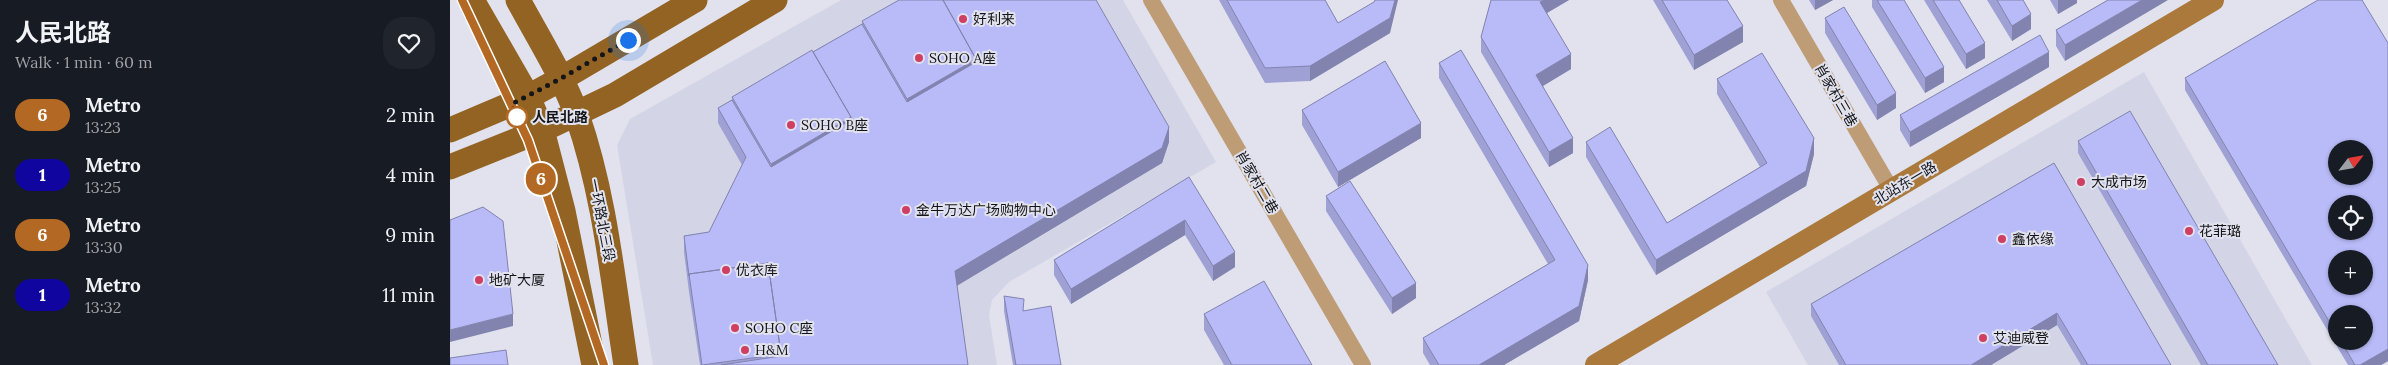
<!DOCTYPE html>
<html lang="en">
<head>
<meta charset="utf-8">
<style>
  :root { --surface:#171b24; --page:#20242c; --text:#f1f3f6; --muted:#9ea1a6 }
  body { margin:0; font-family:Lora,"Noto Sans SC",serif; background:var(--page); color:var(--text); height:100vh; display:flex; flex-direction:column; font-size:19px; white-space:nowrap }
  * { box-sizing:border-box; margin:0 }
  p { font-size:16px; color:var(--muted) }
  .icon { flex:none; width:28px; height:28px; fill:none; stroke:currentColor; stroke-width:2; stroke-linecap:round; stroke-linejoin:round }
  .map { position:relative; flex:1; overflow:hidden }
  .details { display:flex; flex-direction:column; background:var(--surface); width:450px }
  .details>* { flex:none }
  .badge { padding:0 10px; border-radius:16px; font-size:18px; line-height:32px }
  .needle { width:32px; rotate:59deg }
  .controls { position:absolute; left:1878px; top:140px; display:grid; gap:10px }
  .controls a { display:grid; place-items:center; width:45px; height:45px; border-radius:50%; background:var(--surface); box-shadow:0 1px 4px #0004; font-size:25px }
  .you { position:absolute; width:25px; height:25px; margin:-12px; border:4px solid #fff; border-radius:50%; background:#1a73e8; box-shadow:0 0 0 8px #1a73e833 }
  .map>.badge { position:absolute; translate:-50% -50%; box-shadow:0 0 0 2px #fff }
  .round { display:grid; place-items:center; flex:none; width:52px; height:52px; border-radius:20px; background:var(--page) }
  .summary { display:flex; align-items:center; justify-content:space-between; height:85px; padding:0 15px }
  h1 { font-size:24px; font-weight:700; line-height:38px }
  ul { padding:0; list-style:none }
  li { display:flex; align-items:center; gap:15px; height:60px; padding:0 15px }
  li div { flex:1 }
  li b { display:block; font-size:19px }
  li em { font-style:normal }
  li .badge { min-width:55px; font-weight:700; text-align:center }
  main { display:flex; flex:1; min-height:0 }
  .map>svg:first-child { display:block }
  .built { fill:#d3d5e7 }
  .lines { fill:none; stroke-linecap:round; stroke-linejoin:round }
  .street { stroke:#be9d76; stroke-width:16 }
  .secondary { stroke:#aa793b; stroke-width:22 }
  .primary { stroke:#926322; stroke-width:25 }
  .wall { fill:#9fa1d5; fill-rule:evenodd }
  .shaded-wall { fill:#8283ae }
  .building { fill:#b9bbf8; stroke:#8283ae; fill-rule:evenodd }
  .line-casing { stroke:#fff; stroke-width:11 }
  .line { stroke:#b36924; stroke-width:8 }
  .walk { stroke:#141518; stroke-width:5; stroke-dasharray:0 9 }
  .poi-dot { fill:#ce3f63; stroke:#e1e2ed; stroke-width:2 }
  .stop-dot { fill:#fff; stroke:#b36924; stroke-width:2.5 }
  .labels { text-anchor:middle; stroke-width:4; stroke-linejoin:round; paint-order:stroke }
  .poi-label { font-size:14px; fill:#141518; stroke:#e1e2ed; text-anchor:start }
  .street-label { font-size:14px; fill:#141518; stroke:#e1e2ed }
  .stop-label { font-size:14px; font-weight:bold; fill:#141518; stroke:#e1e2ed; text-anchor:start }
</style>
</head>
<body>
<main>
<section class="details">
<div class="summary"><div><h1>人民北路</h1><p>Walk · 1 min · 60 m</p></div><a class="round"><svg class="icon" aria-label="heart" viewBox="0 0 24 24"><path d="M12 20l-8-8c-3-5 5-10 8-4 3-6 11-1 8 4z"/></svg></a></div>
<ul>
<li><span class="badge" style="background:#b36924;color:#fff">6</span><div><b>Metro</b><p>13:23</p></div><em>2 min</em></li>
<li><span class="badge" style="background:#10069f;color:#fff">1</span><div><b>Metro</b><p>13:25</p></div><em>4 min</em></li>
<li><span class="badge" style="background:#b36924;color:#fff">6</span><div><b>Metro</b><p>13:30</p></div><em>9 min</em></li>
<li><span class="badge" style="background:#10069f;color:#fff">1</span><div><b>Metro</b><p>13:32</p></div><em>11 min</em></li>
</ul>
</section>
<div class="map">
<svg width="1938" height="365" viewBox="0 0 1938 365">
  <rect width="100%" height="100%" fill="#e1e2ed"/>
  <path class="built" d="M 391,0 L 673,0 L 766,162 L 559,282 L 542,300 L 539,315 L 547,365 L 203,365 L 167,145 L 180,119 Z
    M 1694,72 L 1862,365 L 1358,365 L 1316,292 Z"/>
  <g class="lines">
    <path class="street" d="M 701,0 L 913,365
      M 1331,0 L 1442,191"/>
    <path class="secondary" d="M 1146,365 L 1763,0"/>
    <path class="primary" d="M 22,0 L 78,97 L 92,130 L 113,211 L 144,365
      M 68,0 C 88,37 112,75 127,115 C 155,195 163,282 176,365
      M 0,130 L 78,97 L 111,79 L 245,0
      M 0,167 L 92,130 L 165,95 L 325,0"/>
  </g>
  <path class="wall" d="M 769,0 L 875,0 L 888,23 L 940,33 L 860,81 L 815,83 Z
    M 1041,0 L 1119,0 L 1097,13 L 1121,69 L 1093,86 L 1123,153 L 1099,167 L 1031,52 L 1031,37 Z
    M 1203,0 L 1277,0 L 1293,42 L 1244,70 Z
    M 1359,0 L 1383,0 L 1365,10 Z
    M 1422,0 L 1454,0 L 1494,82 L 1475,93 L 1422,7 Z
    M 1474,0 L 1509,0 L 1535,58 L 1516,69 Z
    M 1537,0 L 1573,0 L 1581,29 L 1562,41 Z
    M 1600,0 L 1627,0 L 1627,3 L 1608,14 Z
    M 1658,0 L 1615,61 L 1606,46 L 1606,30 Z
    M 1375,18 L 1446,108 L 1427,120 L 1375,33 Z
    M 412,21 L 719,142 L 712,163 L 507,285 L 518,365 L 250,365 L 239,292 L 234,252 L 234,236 L 259,232 L 292,165 L 268,123 L 268,108 L 282,100 L 282,97 L 412,24 Z
    M 989,63 L 1138,280 L 1129,321 L 1054,365 L 980,365 L 973,353 L 973,338 L 1098,264 L 989,78 Z
    M 1599,67 L 1460,147 L 1450,130 L 1450,115 Z
    M 1735,78 L 1938,361 L 1931,365 L 1898,365 L 1735,90 ZM 1886,314 L 1914,341 L 1886,341 Z
    M 1267,79 L 1364,154 L 1356,186 L 1206,275 L 1136,157 L 1136,142 L 1217,223 L 1310,167 L 1267,94 Z
    M 852,110 L 971,138 L 888,187 L 852,125 Z
    M 1628,141 L 1828,365 L 1751,365 L 1628,153 Z
    M 1604,163 L 1721,365 L 1631,365 L 1607,325 L 1541,365 L 1389,365 L 1361,316 L 1361,304 Z
    M 739,177 L 785,267 L 763,281 L 735,235 L 621,304 L 604,275 L 604,260 Z
    M 876,196 L 966,298 L 942,314 L 876,211 Z
    M 554,296 L 574,311 L 611,365 L 563,365 L 554,311 Z
    M 754,314 L 862,365 L 774,365 L 754,330 Z"/>
  <path class="shaded-wall" d="M 945,0 L 948,0 L 940,33 L 860,81 L 860,66 Z
    M 1094,0 L 1119,0 L 1090,17 L 1090,2 Z
    M 1365,0 L 1383,0 L 1365,10 Z
    M 1608,0 L 1627,0 L 1627,3 L 1608,14 Z
    M 1692,0 L 1718,0 L 1615,61 L 1615,45 Z
    M 1581,14 L 1581,29 L 1562,41 L 1562,26 Z
    M 1293,26 L 1293,42 L 1244,70 L 1244,55 Z
    M 1535,43 L 1535,58 L 1516,69 L 1516,54 Z
    M 1599,52 L 1599,67 L 1460,147 L 1460,132 Z
    M 1121,54 L 1121,69 L 1086,90 L 1086,75 Z
    M 526,59 L 526,78 L 457,117 L 457,99 Z
    M 1494,67 L 1494,82 L 1475,93 L 1475,78 Z
    M 1446,93 L 1446,108 L 1427,120 L 1427,105 Z
    M 401,117 L 401,135 L 321,182 L 321,164 Z
    M 971,123 L 971,138 L 888,187 L 888,172 Z
    M 719,127 L 719,142 L 712,163 L 505,287 L 505,271 Z
    M 1123,138 L 1123,153 L 1099,167 L 1099,152 Z
    M 1364,138 L 1364,154 L 1356,186 L 1206,275 L 1206,260 Z
    M 735,220 L 735,235 L 621,304 L 621,289 Z
    M 785,252 L 785,267 L 763,281 L 763,266 Z
    M 1138,265 L 1138,280 L 1129,321 L 1054,365 L 1029,365 Z
    M 966,283 L 966,298 L 942,314 L 942,298 Z
    M 1607,313 L 1607,325 L 1541,365 L 1521,365 Z
    M 63,314 L 63,326 L 0,342 L 0,330 Z
    M 1938,349 L 1938,361 L 1931,365 L 1910,365 Z"/>
  <path class="building" d="M 449,0 L 493,0 L 526,59 L 457,99 L 412,21 Z
    M 493,0 L 646,0 L 719,127 L 712,148 L 505,271 L 518,365 L 271,365 L 331,356 L 331,354 L 318,263 L 239,274 L 239,276 L 234,236 L 259,232 L 296,157 L 268,108 L 282,100 L 321,167 L 401,120 L 401,117 L 363,52 L 412,24 L 457,102 L 526,62 L 526,59 Z
    M 777,0 L 875,0 L 888,23 L 924,2 L 925,0 L 945,0 L 940,18 L 860,66 L 815,68 Z
    M 1041,0 L 1094,0 L 1090,2 L 1121,54 L 1086,75 L 1123,138 L 1099,152 L 1031,37 Z
    M 1212,0 L 1277,0 L 1293,26 L 1244,55 Z
    M 1427,0 L 1454,0 L 1494,67 L 1475,78 Z
    M 1483,0 L 1509,0 L 1535,43 L 1516,54 Z
    M 1547,0 L 1573,0 L 1581,14 L 1562,26 Z
    M 1658,0 L 1692,0 L 1615,45 L 1606,30 Z
    M 1868,0 L 1912,0 L 1938,43 L 1938,349 L 1910,365 L 1905,365 L 1891,341 L 1914,341 L 1914,314 L 1886,314 L 1886,333 L 1735,78 ZM 1886,149 L 1914,149 L 1914,176 L 1886,176 ZM 1886,204 L 1914,204 L 1914,231 L 1886,231 ZM 1886,259 L 1914,259 L 1914,286 L 1886,286 Z
    M 1394,7 L 1446,93 L 1427,105 L 1375,18 Z
    M 1590,35 L 1599,52 L 1460,132 L 1450,115 Z
    M 362,50 L 401,117 L 321,164 L 282,97 Z
    M 1011,50 L 1138,265 L 1129,306 L 1029,365 L 989,365 L 973,338 L 1105,260 L 989,63 Z
    M 1312,53 L 1364,138 L 1356,171 L 1206,260 L 1136,142 L 1160,127 L 1217,223 L 1317,163 L 1267,79 Z
    M 935,61 L 971,123 L 888,172 L 852,110 Z
    M 1680,111 L 1828,365 L 1758,365 L 1628,141 Z
    M 1604,163 L 1721,365 L 1638,365 L 1607,313 L 1521,365 L 1396,365 L 1361,304 Z
    M 739,177 L 785,252 L 763,266 L 735,220 L 621,289 L 604,260 Z
    M 900,181 L 966,283 L 942,298 L 876,196 Z
    M 33,207 L 53,221 L 63,314 L 0,330 L 0,220 Z
    M 318,263 L 331,354 L 252,365 L 239,274 Z
    M 814,281 L 862,365 L 782,365 L 754,314 Z
    M 554,296 L 574,299 L 573,311 L 601,306 L 611,365 L 566,365 Z
    M 56,350 L 58,365 L 0,365 L 0,358 Z"/>
  <g class="lines">
    <defs>
      <path id="line" d="M 12,0 L 78,140 L 154,365"/>
    </defs>
    <use href="#line" class="line-casing"/>
    <use href="#line" class="line"/>
    <path class="walk" d="M 67,117 L 62,104 L 110,79 L 178,40"/>
  </g>
  <g class="poi-dot">
    <circle cx="513" cy="19" r="5"/>
    <circle cx="469" cy="58" r="5"/>
    <circle cx="341" cy="125" r="5"/>
    <circle cx="1631" cy="182" r="5"/>
    <circle cx="456" cy="210" r="5"/>
    <circle cx="1739" cy="231" r="5"/>
    <circle cx="1552" cy="239" r="5"/>
    <circle cx="276" cy="270" r="5"/>
    <circle cx="29" cy="280" r="5"/>
    <circle cx="285" cy="328" r="5"/>
    <circle cx="1533" cy="338" r="5"/>
    <circle cx="295" cy="350" r="5"/>
  </g>
  <circle class="stop-dot" cx="67" cy="117" r="10"/>
  <g class="labels">
    <g class="poi-label">
      <text x="523" y="24">好利来</text>
      <text x="479" y="63">SOHO A座</text>
      <text x="351" y="130">SOHO B座</text>
      <text x="1641" y="187">大成市场</text>
      <text x="466" y="215">金牛万达广场购物中心</text>
      <text x="1749" y="236">花菲璐</text>
      <text x="1562" y="244">鑫依缘</text>
      <text x="286" y="275">优衣库</text>
      <text x="39" y="285">地矿大厦</text>
      <text x="295" y="333">SOHO C座</text>
      <text x="1543" y="343">艾迪威登</text>
      <text x="305" y="355">H&amp;M</text>
    </g>
    <g class="street-label">
      <text transform="translate(1386 95) rotate(60)" y="5">肖家村三巷</text>
      <text transform="translate(807 182) rotate(60)" y="5">肖家村二巷</text>
      <text transform="translate(1455 183) rotate(-31)" y="5">北站东一路</text>
      <text transform="translate(152 220) rotate(79)" y="5">一环路北三段</text>
    </g>
    <g class="stop-label">
      <text x="82" y="122">人民北路</text>
    </g>
  </g>
</svg>
<div class="controls">
<a><svg class="needle" viewBox="-14 -14 28 28"><path d="M0-13l5 13h-10z" fill="#e53935"/><path d="M0 13l5-13h-10z" fill="#9ea1a6"/></svg></a>
<a><svg class="icon" aria-label="locate" viewBox="0 0 24 24"><circle cx="12" cy="12" r="6"/><path d="M12 2v4M12 18v4M2 12h4M18 12h4"/></svg></a>
<a>+</a>
<a>−</a>
</div>
<div class="you" style="left:178px;top:40px"></div>
<b class="badge" style="left:91px;top:179px;background:#b36924;color:#fff">6</b>
</div>
</main>
</body>
</html>
